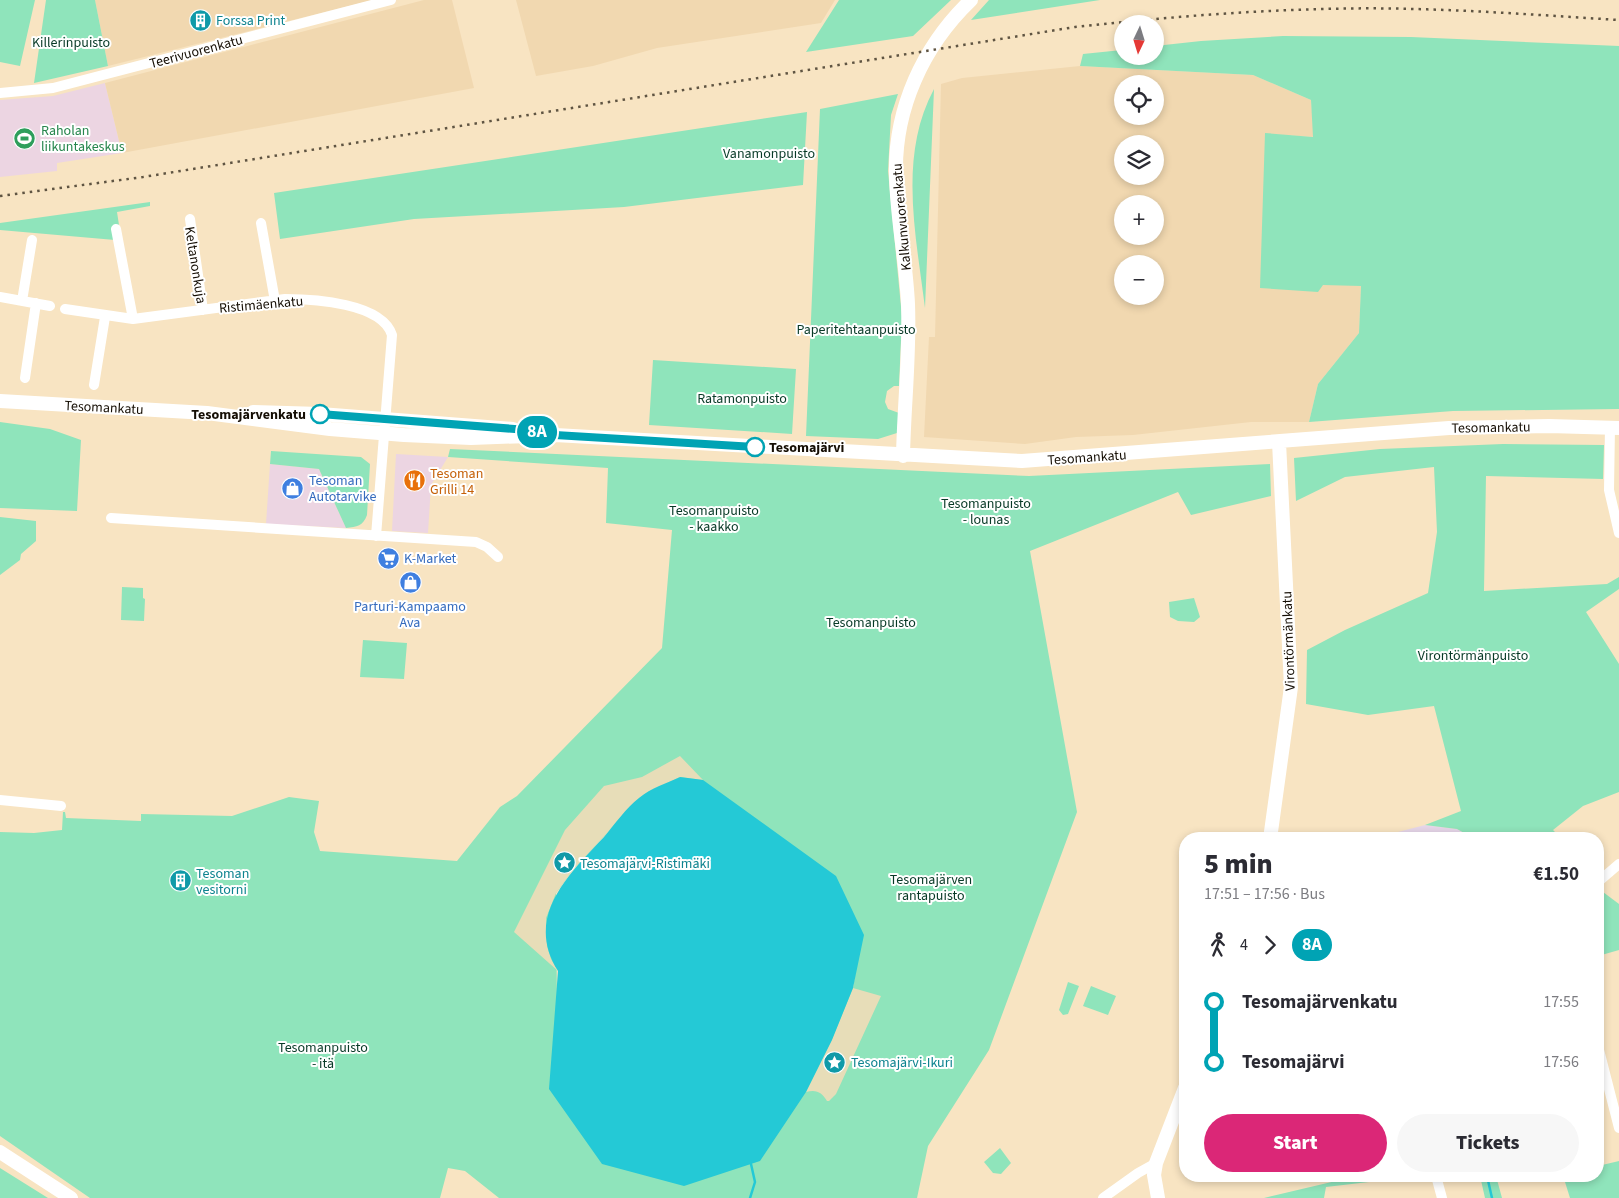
<!DOCTYPE html>
<html lang="en">
<head>
<meta charset="utf-8">
<style>
  :root { --surface:#fff; --page:#f7f7f7; --text:#2b2b33; --muted:#7c7c81; --accent:#db2777 }
  body { margin:0; font-family:"Source Sans 3",sans-serif; background:var(--page); color:var(--text); height:100vh; display:flex; flex-direction:column; font-size:19px; white-space:nowrap }
  * { box-sizing:border-box; margin:0 }
  p { font-size:16px; color:var(--muted) }
  .icon { flex:none; width:28px; height:28px; fill:none; stroke:currentColor; stroke-width:2; stroke-linecap:round; stroke-linejoin:round }
  .map { position:relative; flex:1; overflow:hidden }
  .panel { position:absolute; left:1179px; top:832px; width:425px; height:350px; display:flex; flex-direction:column; background:var(--surface); border-radius:20px; box-shadow:0 2px 8px #0003 }
  .panel>* { flex:none }
  .badge { padding:0 10px; border-radius:16px; font-size:18px; line-height:32px }
  .needle { width:32px; rotate:184deg }
  .buttons { position:absolute; left:1114px; top:15px; display:grid; gap:10px }
  .buttons a { display:grid; place-items:center; width:50px; height:50px; border-radius:50%; background:var(--surface); box-shadow:0 2px 8px #0003; font-size:25px }
  .map>.badge { position:absolute; translate:-50% -50%; box-shadow:0 0 0 2px #fff }
  .legs { display:flex; align-items:center; gap:8px; height:55px; padding:0 25px; font-size:16px }
  .legs p { margin-inline-start:auto }
  .head { display:flex; align-items:center; justify-content:space-between; height:85px; padding:0 25px }
  h1 { font-size:28px; font-weight:800; line-height:38px }
  .button { display:flex; gap:10px; margin-top:auto; padding:10px 25px }
  .button a { flex:1; height:58px; border-radius:30px; background:var(--accent); color:#fff; font-size:20px; font-weight:800; line-height:58px; text-align:center }
  .button a+a { background:var(--page); color:var(--text) }
  ul { padding:0 25px; list-style:none }
  li { display:flex; align-items:center; gap:18px; height:60px; font-size:19px }
  li i { display:grid; place-items:center; width:8px; height:100%; margin:0 6px; background:currentColor }
  li i::after { content:''; width:12px; height:12px; margin:-6px; border:4px solid; border-radius:50%; background:var(--surface) }
  li p { margin-inline-start:auto }
  li:first-child i { background:linear-gradient(#0000 50%,currentColor 0) }
  li:last-child i { background:linear-gradient(currentColor 50%,#0000 0) }
  .map>svg:first-child { display:block }
  .commercial { fill:#ecd5e2 }
  .built { fill:#f1d8b0; fill-rule:evenodd }
  .education { fill:#e6d6e9 }
  .green { fill:#8fe4bb; fill-rule:evenodd }
  .sand { fill:#e7ddb8 }
  .water { fill:#24c9d6 }
  .lines { fill:none; stroke-linecap:round; stroke-linejoin:round }
  .stream { stroke:#24c9d6; stroke-width:2.5 }
  .street { stroke:#fff; stroke-width:10 }
  .secondary { stroke:#fff; stroke-width:14 }
  .rail { stroke:#5f5442; stroke-width:2.5; stroke-dasharray:2.5 5; stroke-linecap:butt }
  .line-1-casing { stroke:#fff; stroke-width:11 }
  .line-1 { stroke:#00a3b4; stroke-width:8 }
  .stop-1-dot { fill:#fff; stroke:#00a3b4; stroke-width:2.5 }
  .labels { text-anchor:middle; stroke-width:4; stroke-linejoin:round; paint-order:stroke }
  .culture-label { font-size:14px; fill:#0d838f; stroke:#fff; text-anchor:start }
  .park-label { font-size:14px; fill:#073926; stroke:#fff }
  .street-label { font-size:14px; fill:#150e04; stroke:#fff }
  .leisure-label { font-size:14px; fill:#27864d; stroke:#fff; text-anchor:start }
  .stop-label { font-size:14px; font-weight:bold; fill:#150e04; stroke:#fff; text-anchor:end }
  .food-label { font-size:14px; fill:#c56008; stroke:#fff; text-anchor:start }
  .shop-label { font-size:14px; fill:#366cbe; stroke:#fff; text-anchor:start }
</style>
</head>
<body>
<div class="map">
<svg width="1619" height="1198" viewBox="0 0 1619 1198">
  <rect width="100%" height="100%" fill="#f8e4c2"/>
  <path class="commercial" d="M 105,83 L 122,153 L 57,163 L 57,171 L 0,177 L 0,100 L 53,96 Z
    M 396,454 L 448,457 L 431,485 L 428,533 L 392,531 Z
    M 270,464 L 319,469 L 346,528 L 266,524 Z"/>
  <path class="built" d="M 95,0 L 373,0 L 108,66 Z
    M 424,0 L 452,0 L 474,88 L 122,153 L 105,83 Z
    M 516,0 L 835,0 L 821,23 L 657,48 L 593,66 L 536,76 Z
    M 1080,66 L 1253,75 L 1311,100 L 1314,137 L 1265,134 L 1323,285 L 1361,285 L 1359,333 L 1318,384 L 1309,422 L 1251,422 L 1133,435 L 1076,437 L 1025,444 L 924,437 L 929,337 L 935,337 L 941,84 L 962,78 ZM 1122,84 L 1155,84 L 1155,116 L 1122,116 ZM 1122,144 L 1155,144 L 1155,176 L 1122,176 ZM 1122,204 L 1155,204 L 1155,236 L 1122,236 ZM 1122,264 L 1155,264 L 1155,296 L 1122,296 Z"/>
  <path class="education" d="M 1425,825 L 1457,829 L 1475,839 L 1371,839 Z"/>
  <path class="green" d="M 0,0 L 35,0 L 20,66 L 0,62 Z
    M 46,0 L 95,0 L 108,66 L 34,83 Z
    M 839,0 L 951,0 L 913,36 L 806,52 Z
    M 989,0 L 1100,0 L 971,20 Z
    M 1283,36 L 1411,37 L 1619,46 L 1619,409 L 1453,411 L 1309,422 L 1318,384 L 1359,333 L 1361,286 L 1323,285 L 1318,292 L 1260,288 L 1265,133 L 1313,137 L 1311,100 L 1253,75 L 1080,66 L 1083,54 L 1122,50 L 1122,56 L 1155,56 L 1155,46 L 1201,41 Z
    M 934,89 L 925,308 C 916,235 898,156 934,89 Z
    M 898,94 L 891,115 L 888,171 L 902,317 L 899,386 L 894,386 L 887,391 L 885,402 L 888,409 L 899,413 L 897,433 L 878,439 L 806,436 L 820,109 Z
    M 807,112 L 803,185 L 624,207 L 414,219 L 280,239 L 274,193 Z
    M 150,202 L 150,206 L 117,212 L 119,225 L 112,227 L 115,240 L 0,230 L 0,223 Z
    M 653,360 L 796,369 L 792,434 L 649,425 Z
    M 0,422 L 50,429 L 81,440 L 77,511 L 0,508 Z
    M 1503,444 L 1604,445 L 1603,479 L 1486,476 L 1484,591 L 1607,584 L 1619,577 L 1619,589 L 1586,612 L 1619,664 L 1619,792 L 1583,806 L 1553,830 L 1562,839 L 1475,839 L 1457,829 L 1425,825 L 1461,811 L 1434,706 L 1368,715 L 1306,704 L 1307,650 L 1345,630 L 1428,593 L 1437,532 L 1434,467 L 1345,477 L 1296,501 L 1294,458 L 1380,449 Z
    M 450,449 L 1029,476 L 1270,464 L 1271,496 L 1191,515 L 1178,492 L 1030,551 L 1077,812 L 989,1050 L 928,1146 L 917,1198 L 499,1198 L 465,1171 L 448,1168 L 440,1198 L 90,1198 L 0,1136 L 0,832 L 34,833 L 62,830 L 63,812 L 65,812 L 66,818 L 141,821 L 141,814 L 232,816 L 289,797 L 319,801 L 314,832 L 320,851 L 457,861 L 500,807 L 517,796 L 662,648 L 672,530 L 606,523 L 608,468 L 448,457 ZM 680,777 L 857,962 L 853,988 L 557,1009 L 556,893 L 572,871 L 639,798 Z
    M 271,451 L 361,457 L 370,464 L 367,515 C 363,526 357,527 346,528 L 319,469 L 270,464 Z
    M 0,517 L 36,521 L 36,541 L 21,554 L 20,560 L 0,575 Z
    M 122,587 L 143,588 L 143,598 L 145,599 L 144,621 L 121,620 Z
    M 1194,598 L 1200,617 L 1194,622 L 1178,621 L 1170,617 L 1169,602 Z
    M 363,640 L 407,643 L 404,679 L 360,677 Z
    M 1599,889 L 1619,904 L 1619,950 L 1598,956 L 1598,893 Z
    M 1068,982 L 1079,986 L 1068,1014 L 1063,1015 L 1059,1010 Z
    M 1091,986 L 1116,996 L 1108,1015 L 1083,1006 Z
    M 1000,1148 L 1011,1163 L 1001,1174 L 993,1173 L 984,1162 Z
    M 1619,1161 L 1619,1198 L 1570,1198 L 1565,1182 L 1557,1181 L 1555,1176 L 1598,1176 L 1598,1166 Z
    M 0,1168 L 48,1198 L 0,1198 Z
    M 1357,1176 L 1368,1176 L 1369,1182 L 1326,1187 L 1324,1198 L 1264,1198 Z
    M 1480,1176 L 1496,1176 L 1502,1198 L 1485,1198 Z"/>
  <path class="sand" d="M 680,756 L 703,780 L 680,777 L 639,798 L 572,871 L 556,893 L 546,918 L 547,946 L 551,959 L 558,971 L 514,932 L 565,830 L 604,786 L 642,777 Z
    M 853,988 L 881,996 L 836,1094 L 829,1101 L 827,1101 C 822,1092 816,1089 806,1092 L 832,1039 Z"/>
  <path class="water" d="M 680,777 L 703,780 L 836,876 L 864,935 L 853,988 L 832,1040 L 806,1092 L 760,1161 L 684,1186 L 602,1164 L 549,1089 L 558,971 C 524,917 568,875 604,837 C 615,824 626,808 639,798 C 651,788 667,783 680,777 Z"/>
  <g class="lines">
    <path class="stream" d="M 1487,1176 L 1492,1198
      M 750,1198 L 755,1182 L 751,1164"/>
    <path class="street" d="M 0,93 L 53,88 L 391,0
      M 190,219 L 203,310
      M 261,223 L 275,301
      M 116,229 L 133,319
      M 0,297 L 50,306
      M 22,301 L 32,240
      M 65,309 L 133,319 L 285,299 C 314,299 382,303 392,335 L 376,536
      M 25,378 L 36,303
      M 94,385 L 105,317
      M 1610,427 L 1609,490 L 1619,533
      M 111,518 L 476,542 L 487,547 L 498,557
      M 0,800 L 61,806
      M 1598,882 L 1619,864
      M 1598,1046 L 1619,1128
      M 1436,1176 L 1442,1198
      M 1103,1198 L 1138,1173 L 1156,1163"/>
    <path class="secondary" d="M 0,401 L 207,413 L 330,429 L 404,435 L 471,438 L 555,435 L 1022,461 L 1449,428 L 1549,426 L 1619,428
      M 253,412 L 320,414 L 513,429
      M 903,456 C 904,405 910,355 908,304 C 906,261 897,219 896,176 C 894,109 923,46 971,0
      M 1270,839 L 1291,687 L 1279,442
      M 0,1152 L 71,1198
      M 1158,1198 L 1154,1175 L 1156,1163 L 1185,1088"/>
    <path class="rail" d="M 0,196 L 143,177 L 1075,27 C 1158,18 1241,11 1324,9 C 1422,6 1521,14 1619,20"/>
  </g>
  <g class="lines">
    <defs>
      <path id="line-1" d="M 320,414 L 528,430 L 555,435 L 755,447"/>
    </defs>
    <use href="#line-1" class="line-1-casing"/>
    <use href="#line-1" class="line-1"/>
  </g>
  <defs>
    <symbol id="building-disc" viewBox="-11 -11 22 22"><circle r="9.5" fill="#0f9aa8" stroke="#fff"/><path d="M-4-6H4V6H1V3H-1V6H-4ZM-2.5-4.3h1.7v1.8h-1.7ZM.8-4.3h1.7v1.8H.8ZM-2.5-1h1.7V.8h-1.7ZM.8-1h1.7V.8H.8Z" fill="#fff"/></symbol>
    <symbol id="stadium-disc" viewBox="-11 -11 22 22"><circle r="9.5" fill="#2e9e5b" stroke="#fff"/><path d="M0-5a6.5 5 0 1 0 0 10a6.5 5 0 1 0 0-10ZM-3.5-1.8h7v3.6h-7Z" fill="#fff"/></symbol>
    <symbol id="restaurant-disc" viewBox="-11 -11 22 22"><circle r="9.5" fill="#e8710a" stroke="#fff"/><path d="M-5-6h1v4h1v-4h1v4h1v-4h1v5L-1.5 .5V6h-2V.5L-5-1ZM5-6V6H3V1.5H1.5Q1.5-4 5-6Z" fill="#fff"/></symbol>
    <symbol id="shop-disc" viewBox="-11 -11 22 22"><circle r="9.5" fill="#3f7fe0" stroke="#fff"/><path d="M-5-2.5h2.3a2.7 3.5 0 0 1 5.4 0H5L5.5 6h-11ZM-1.5-2.5h3a1.5 2.3 0 0 0-3 0Z" fill="#fff"/></symbol>
    <symbol id="supermarket-disc" viewBox="-11 -11 22 22"><circle r="9.5" fill="#3f7fe0" stroke="#fff"/><path d="M-6-5.5h2.5l.6 2H6L4.5 2H-2.5L-4.4-4H-6ZM-1.5 3.2a1.3 1.3 0 1 0 .1 0ZM3 3.2a1.3 1.3 0 1 0 .1 0Z" fill="#fff"/></symbol>
    <symbol id="sight-disc" viewBox="-11 -11 22 22"><circle r="9.5" fill="#0f9aa8" stroke="#fff"/><path d="M0-6L1.8-2.2L6-1.7L2.9 1.2L3.7 5.4L0 3.3L-3.7 5.4L-2.9 1.2L-6-1.7L-1.8-2.2Z" fill="#fff"/></symbol>
  </defs>
  <g fill-rule="evenodd">
    <use href="#building-disc" x="188" y="8" width="25" height="25"/>
    <use href="#stadium-disc" x="12" y="126" width="25" height="25"/>
    <use href="#restaurant-disc" x="402" y="468" width="25" height="25"/>
    <use href="#shop-disc" x="280" y="476" width="25" height="25"/>
    <use href="#supermarket-disc" x="376" y="546" width="25" height="25"/>
    <use href="#shop-disc" x="398" y="570" width="25" height="25"/>
    <use href="#sight-disc" x="552" y="850" width="25" height="25"/>
    <use href="#building-disc" x="168" y="868" width="25" height="25"/>
    <use href="#sight-disc" x="822" y="1050" width="25" height="25"/>
  </g>
  <g class="stop-1-dot">
    <circle cx="320" cy="414" r="9"/>
    <circle cx="755" cy="447" r="9"/>
  </g>
  <g class="labels">
    <g class="culture-label">
      <text x="216" y="25">Forssa Print</text>
      <text x="580" y="868">Tesomajärvi-Ristimäki</text>
      <text x="196" y="878">Tesoman<tspan x="196" dy="16">vesitorni</tspan></text>
      <text x="851" y="1067">Tesomajärvi-Ikuri</text>
    </g>
    <g class="park-label">
      <text x="71" y="47">Killerinpuisto</text>
      <text x="769" y="158">Vanamonpuisto</text>
      <text x="856" y="334">Paperitehtaanpuisto</text>
      <text x="742" y="403">Ratamonpuisto</text>
      <text x="986" y="508">Tesomanpuisto<tspan x="986" dy="16">- lounas</tspan></text>
      <text x="714" y="515">Tesomanpuisto<tspan x="714" dy="16">- kaakko</tspan></text>
      <text x="871" y="627">Tesomanpuisto</text>
      <text x="1473" y="660">Virontörmänpuisto</text>
      <text x="931" y="884">Tesomajärven<tspan x="931" dy="16">rantapuisto</tspan></text>
      <text x="323" y="1052">Tesomanpuisto<tspan x="323" dy="16">- itä</tspan></text>
    </g>
    <g class="street-label">
      <text transform="translate(196 51) rotate(-15)" y="5">Teerivuorenkatu</text>
      <text transform="translate(901 217) rotate(-95)" y="5">Kalkunvuorenkatu</text>
      <text transform="translate(196 265) rotate(81)" y="5">Keltanonkuja</text>
      <text transform="translate(261 304) rotate(-5)" y="5">Ristimäenkatu</text>
      <text transform="translate(104 407) rotate(3)" y="5">Tesomankatu</text>
      <text transform="translate(1491 427) rotate(-1)" y="5">Tesomankatu</text>
      <text transform="translate(1087 457) rotate(-4)" y="5">Tesomankatu</text>
      <text transform="translate(1288 641) rotate(-92)" y="5">Virontörmänkatu</text>
    </g>
    <g class="leisure-label">
      <text x="41" y="135">Raholan<tspan x="41" dy="16">liikuntakeskus</tspan></text>
    </g>
    <g class="stop-label">
      <text x="306" y="419">Tesomajärvenkatu</text>
      <text x="769" y="452" text-anchor="start">Tesomajärvi</text>
    </g>
    <g class="food-label">
      <text x="430" y="478">Tesoman<tspan x="430" dy="16">Grilli 14</tspan></text>
    </g>
    <g class="shop-label">
      <text x="309" y="485">Tesoman<tspan x="309" dy="16">Autotarvike</tspan></text>
      <text x="404" y="563">K-Market</text>
      <text x="410" y="611" text-anchor="middle">Parturi-Kampaamo<tspan x="410" dy="16">Ava</tspan></text>
    </g>
  </g>
</svg>
<div class="buttons">
<a><svg class="needle" viewBox="-14 -14 28 28"><path d="M0-13l5 13h-10z" fill="#e53935"/><path d="M0 13l5-13h-10z" fill="#7c7c81"/></svg></a>
<a><svg class="icon" aria-label="locate" viewBox="0 0 24 24"><circle cx="12" cy="12" r="6"/><path d="M12 2v4M12 18v4M2 12h4M18 12h4"/></svg></a>
<a><svg class="icon" aria-label="layers" viewBox="0 0 24 24"><path d="M12 4l9 5-9 5-9-5zM3 14l9 5 9-5"/></svg></a>
<a>+</a>
<a>−</a>
</div>
<b class="badge" style="left:537px;top:432px;background:#00a3b4;color:#fff">8A</b>
<section class="panel">
<div class="head"><div><h1>5 min</h1><p>17:51 – 17:56 · Bus</p></div><b>€1.50</b></div>
<div class="legs"><svg class="icon" aria-label="walk" viewBox="0 0 24 24"><circle cx="13" cy="4" r="2"/><path d="M13 8l-2 6 4 7M11 14l-3 7M7 12l3-4h3l4 4"/></svg>4<svg class="icon" aria-label="forward" viewBox="0 0 24 24"><path d="M9 5l7 7-7 7"/></svg><b class="badge" style="background:#00a3b4;color:#fff">8A</b></div>
<ul>
<li><i style="color:#00a3b4"></i><b>Tesomajärvenkatu</b><p>17:55</p></li>
<li><i style="color:#00a3b4"></i><b>Tesomajärvi</b><p>17:56</p></li>
</ul>
<div class="button"><a>Start</a><a>Tickets</a></div>
</section>
</div>
</body>
</html>
